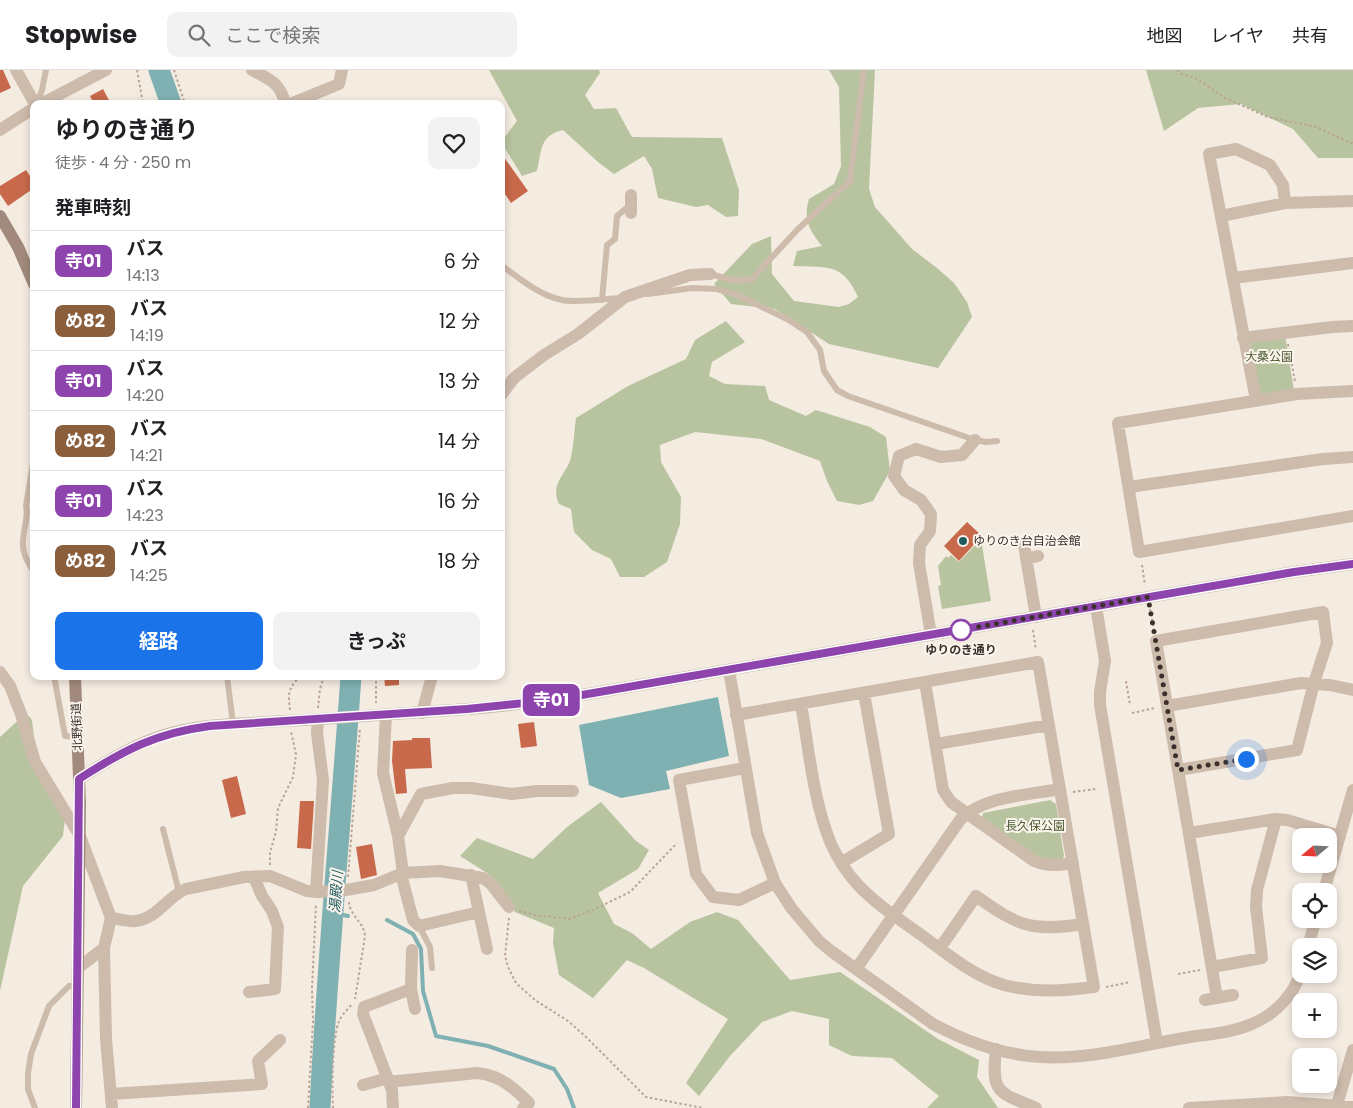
<!DOCTYPE html>
<html lang="ja">
<head>
<meta charset="utf-8">
<style>
  :root { --surface:#fff; --page:#f2f2f2; --text:#202124; --muted:#757577; --line:#e0e0e0; --accent:#1a73e8 }
  body { margin:0; font-family:Poppins,"Noto Sans JP",sans-serif; background:var(--page); color:var(--text); height:100vh; display:flex; flex-direction:column; font-size:19px; white-space:nowrap }
  * { box-sizing:border-box; margin:0 }
  p { font-size:16px; color:var(--muted) }
  .icon { flex:none; width:28px; height:28px; fill:none; stroke:currentColor; stroke-width:2; stroke-linecap:round; stroke-linejoin:round }
  .map { position:relative; flex:1; overflow:hidden }
  .drawer { position:absolute; left:30px; top:30px; width:475px; height:580px; display:flex; flex-direction:column; background:var(--surface); border-radius:10px; box-shadow:0 2px 8px #0003 }
  .drawer>* { flex:none }
  .badge { padding:0 10px; border-radius:8px; font-size:18px; line-height:32px }
  .needle { width:32px; rotate:251deg }
  .buttons { position:absolute; left:1292px; top:758px; display:grid; gap:10px }
  .buttons a { display:grid; place-items:center; width:45px; height:45px; border-radius:10px; background:var(--surface); box-shadow:0 2px 8px #0003; font-size:25px }
  .you { position:absolute; width:25px; height:25px; margin:-12px; border:4px solid #fff; border-radius:50%; background:#1a73e8; box-shadow:0 0 0 8px #1a73e833 }
  .map>.badge { position:absolute; translate:-50% -50%; box-shadow:0 0 0 2px #fff }
  h2 { padding:0 25px; font-size:19px; line-height:45px }
  .round { display:grid; place-items:center; flex:none; width:52px; height:52px; border-radius:10px; background:var(--page) }
  .head { display:flex; align-items:center; justify-content:space-between; height:85px; padding:0 25px }
  h1 { font-size:24px; font-weight:700; line-height:38px }
  .button { display:flex; gap:10px; margin-top:auto; padding:10px 25px }
  .button a { flex:1; height:58px; border-radius:10px; background:var(--accent); color:#fff; font-size:20px; font-weight:700; line-height:58px; text-align:center }
  .button a+a { background:var(--page); color:var(--text) }
  ul { padding:0; list-style:none }
  li { display:flex; align-items:center; gap:15px; height:60px; padding:0 25px; border-top:1px solid var(--line) }
  li div { flex:1 }
  li b { display:block; font-size:19px }
  li em { font-style:normal }
  li .badge { min-width:55px; font-weight:700; text-align:center }
  header { display:flex; align-items:center; gap:30px; box-sizing:border-box; height:70px; padding:0 25px; background:var(--surface); border-bottom:1px solid var(--line) }
  header strong { font-size:24px }
  nav { display:flex; gap:28px; margin-inline-start:auto; font-size:18px }
  .search { width:350px; height:45px; background:var(--page); display:flex; align-items:center; gap:12px; box-sizing:border-box; padding:0 18px; border-radius:10px; color:var(--muted); font-size:19px }
  .map>svg:first-child { display:block }
  .green { fill:#b8c4a0 }
  .water { fill:#7fb0b2 }
  .lines { fill:none; stroke-linecap:round; stroke-linejoin:round }
  .stream { stroke:#7fb0b2; stroke-width:4 }
  .river { stroke:#7fb0b2; stroke-width:21 }
  .building { fill:#c8694b }
  .path { stroke:#b9a596; stroke-width:2; stroke-dasharray:2.5 2.5; stroke-linecap:butt }
  .service { stroke:#cdbbac; stroke-width:6 }
  .minor { stroke:#cdbbac; stroke-width:12 }
  .tertiary { stroke:#cdbbac; stroke-width:12 }
  .secondary { stroke:#a18a7d; stroke-width:12 }
  .tertiary-bridge { stroke:#cdbbac; stroke-width:12 }
  .line-casing { stroke:#fff; stroke-width:11 }
  .line { stroke:#8e44ad; stroke-width:8 }
  .walk { stroke:#3b302b; stroke-width:5; stroke-dasharray:0 9 }
  .poi-dot { fill:#1f5a5e; stroke:#fbf5ee; stroke-width:2 }
  .stop-dot { fill:#fff; stroke:#8e44ad; stroke-width:2.5 }
  .labels { text-anchor:middle; stroke-width:4; stroke-linejoin:round; paint-order:stroke }
  .park-label { font-size:12px; fill:#4a5a2e; stroke:#fbf5ee }
  .poi-label { font-size:12px; fill:#3b302b; stroke:#fbf5ee; text-anchor:start }
  .stop-label { font-size:12px; font-weight:bold; fill:#3b302b; stroke:#fbf5ee }
  .street-label { font-size:12px; fill:#3b302b; stroke:#fbf5ee }
  .water-label { font-size:14px; font-style:italic; fill:#1f5a5e; stroke:#fbf5ee }
</style>
</head>
<body>
<header>
<strong>Stopwise</strong>
<div class="search"><svg class="icon" aria-label="search" viewBox="0 0 24 24"><circle cx="10" cy="10" r="6"/><path d="M15 15l6 6"/></svg>ここで検索</div>
<nav><a>地図</a><a>レイヤ</a><a>共有</a></nav>
</header>
<div class="map">
<svg width="1353" height="1038" viewBox="0 0 1353 1038">
  <rect width="100%" height="100%" fill="#f4ebe1"/>
  <path class="green" d="M 489,0 L 599,0 L 600,3 L 585,25 L 594,39 L 616,38 L 632,67 L 722,68 L 739,120 L 738,146 L 726,147 L 708,135 L 696,137 L 658,128 L 652,99 L 644,86 L 614,104 L 598,92 L 563,60 C 539,66 542,80 537,101 L 522,106 L 501,72 L 517,51 Z
    M 829,0 L 875,0 L 869,119 L 875,137 L 912,179 L 937,198 L 954,213 L 967,232 L 972,247 L 938,298 L 829,274 L 775,239 L 731,234 L 714,214 L 752,174 L 771,166 L 772,204 L 794,231 L 839,237 L 849,234 L 858,227 C 842,192 828,198 793,196 L 797,181 L 822,176 C 809,160 803,149 809,129 L 834,114 L 841,96 L 839,17 Z
    M 1146,0 L 1353,0 L 1353,88 L 1318,88 L 1293,59 L 1241,34 L 1198,38 L 1164,61 Z
    M 726,251 L 745,272 L 712,292 L 709,306 L 725,314 L 765,316 L 769,330 L 806,346 L 816,340 L 870,357 L 886,367 L 890,401 L 873,431 L 859,435 L 837,431 L 827,411 L 820,391 L 761,369 L 695,362 L 660,375 L 661,392 L 681,427 L 680,454 L 667,492 L 644,507 L 620,507 L 611,489 L 592,480 L 574,462 L 571,439 L 559,434 C 549,413 568,403 571,387 C 574,374 574,361 576,348 L 628,316 L 686,289 L 695,270 Z
    M 1285,265 L 1294,320 L 1257,327 L 1245,270 Z
    M 981,469 L 991,531 L 942,539 L 938,516 L 941,515 L 938,496 L 946,486 L 948,488 L 951,485 L 959,492 Z
    M 26,643 L 32,650 L 37,694 L 66,738 L 63,766 L 23,816 L 0,921 L 0,667 Z
    M 1050,730 L 1056,734 L 1064,786 L 1062,790 C 1036,795 1002,762 982,748 L 983,743 Z
    M 601,732 L 636,771 L 649,780 L 638,799 L 598,823 L 614,854 L 632,863 L 651,879 L 690,852 L 717,842 L 738,850 L 790,910 L 840,902 L 938,969 L 979,990 L 977,1007 L 998,1038 L 927,1038 L 939,1026 L 892,988 L 852,986 L 829,975 L 829,949 L 792,941 L 762,952 L 730,986 L 699,1026 L 686,1013 L 728,949 L 644,898 L 627,890 L 593,928 L 559,905 L 553,873 L 554,858 L 515,842 L 499,814 L 487,803 L 460,786 L 477,768 L 533,789 L 567,757 Z"/>
  <path class="water" d="M 718,627 L 729,686 L 666,701 L 670,719 L 621,728 L 589,715 L 579,655 Z"/>
  <g class="lines">
    <path class="stream" d="M 334,843 L 348,846
      M 387,850 L 413,864 L 421,879 L 423,921 L 436,966 L 488,976 L 554,999 L 567,1019 L 574,1038"/>
    <path class="river" d="M 159,0 L 171,34
      M 320,1038 C 327,894 341,750 351,606"/>
  </g>
  <path class="building" d="M 0,0 L 3,0 L 11,18 L 0,23 Z
    M 103,19 L 111,34 L 94,34 L 90,26 Z
    M 501,83 L 528,121 L 511,133 L 501,118 Z
    M 26,100 L 34,112 L 34,118 L 8,136 L 0,124 L 0,116 Z
    M 967,452 L 982,466 L 959,491 L 944,476 Z
    M 384,606 L 399,606 L 399,615 L 385,616 Z
    M 534,652 L 537,676 L 521,678 L 518,654 Z
    M 412,668 L 430,668 L 432,698 L 405,699 L 407,723 L 396,724 L 392,691 L 393,671 L 412,670 Z
    M 237,706 L 246,744 L 231,748 L 222,710 Z
    M 300,731 L 314,731 L 311,779 L 297,778 Z
    M 372,774 L 377,805 L 361,809 L 356,777 Z"/>
  <g class="lines">
    <path class="path" d="M 137,0 L 143,34
      M 174,0 L 185,34
      M 1177,0 L 1182,4 L 1197,9 L 1225,28 L 1268,47 L 1316,57 L 1351,73 L 1353,72
      M 1288,274 L 1295,311
      M 1142,495 L 1145,515
      M 1150,539 L 1154,559
      M 1033,560 L 1036,580
      M 376,606 L 376,633
      M 1126,611 L 1130,635
      M 318,638 L 320,619 L 324,606
      M 290,640 C 288,623 288,619 300,606
      M 1132,643 L 1155,638
      M 1073,722 L 1096,719
      M 270,795 L 270,783 L 276,761 L 278,738 L 293,707 L 294,700 L 296,684 L 291,662
      M 348,807 L 360,658
      M 349,832 C 350,846 364,852 365,866 L 355,929
      M 519,841 L 535,845 L 569,849 L 591,841 L 630,822 L 677,773
      M 509,848 L 505,886 L 508,897 L 516,913 L 535,930 L 568,951 L 585,966 L 646,1027 L 703,1038
      M 1178,904 L 1200,900
      M 1106,917 L 1130,912
      M 308,1038 L 313,952 L 312,918 L 316,834
      M 333,1038 C 332,1018 332,969 339,951 C 342,945 347,940 351,935"/>
    <path class="service" d="M 37,34 L 42,20 L 46,0
      M 501,195 C 519,208 540,226 562,230 C 579,233 603,229 620,228
      M 710,204 L 736,211 L 752,209 L 797,160 L 850,111 L 864,0
      M 648,224 L 692,218 L 717,219 L 735,224 L 787,249 L 807,262 L 820,280 L 824,301 L 837,320 L 848,326 L 975,370 L 986,372 L 997,371
      M 602,230 L 607,175 L 615,169 L 617,146 L 630,135
      M 34,372 L 33,393 L 26,436 C 28,442 26,449 25,456 C 21,477 22,484 34,502
      M 54,606 L 65,666 L 78,667
      M 227,606 L 233,654
      M 163,759 L 179,822
      M 419,856 L 430,877 L 432,898
      M 35,1038 L 28,1019 L 28,1003 L 31,984 L 49,936 L 69,916 L 77,915"/>
    <path class="minor" d="M 16,0 L 35,34
      M 252,0 C 269,9 281,13 285,34
      M 41,34 L 106,0
      M 290,34 L 339,14 L 342,0
      M 0,60 L 34,38
      M 631,125 L 631,143
      M 1221,146 L 1285,133 L 1353,131
      M 1233,208 L 1353,193
      M 1243,268 L 1332,257 L 1353,256
      M 1353,321 L 1297,324 L 1118,353 L 1139,482 L 1353,446
      M 501,325 L 514,308 L 544,285 L 578,264 L 625,227 L 690,205 L 710,204
      M 1256,330 L 1209,84 L 1236,79 L 1270,95 L 1283,115 L 1285,133
      M 1129,417 L 1323,389 L 1353,387
      M 1024,475 L 1036,547
      M 1026,489 L 1038,486
      M 1096,536 L 1105,591 L 1100,622 L 1100,635 L 1157,973
      M 931,565 L 919,493 L 920,475 L 930,461 L 931,444 L 921,430 L 904,420 L 894,406 L 899,386 L 916,379 L 941,387 L 962,385 L 975,370
      M 0,602 L 10,616 L 21,644 L 35,692 L 80,766 L 111,848 C 119,849 128,852 135,851 C 157,849 168,826 186,819 L 244,807 L 270,806 L 307,821 L 318,822 L 346,820 L 374,815 L 403,803 L 440,801 L 483,808 L 491,814 L 509,837
      M 925,612 L 943,720 L 951,732 L 1034,791 C 1048,797 1058,795 1073,793
      M 1167,636 L 1301,613 L 1330,615 L 1353,620
      M 422,643 L 432,606
      M 386,645 L 383,703 L 398,766 L 403,803
      M 736,645 L 1038,592 L 1094,917 C 1063,921 1035,923 1004,915 C 973,906 946,883 920,864 C 899,849 876,834 858,815 C 847,803 838,789 831,774 C 813,730 809,680 801,634
      M 936,674 L 1049,655
      M 745,698 L 679,710 L 696,804 L 713,827 L 739,830 L 775,813
      M 1178,700 L 1297,680 L 1314,613 L 1327,573 L 1323,542 L 1156,571 L 1217,928
      M 1189,763 L 1276,749 L 1287,750 L 1340,766
      M 398,766 L 421,724 L 453,718 L 471,718 L 512,724 L 537,721 L 573,721
      M 841,793 L 889,764 L 864,623
      M 401,804 L 413,850 L 419,856 L 479,842
      M 471,805 L 487,879
      M 316,822 L 323,710 L 317,663 L 318,649
      M 111,848 L 104,878 L 106,969 L 112,1038
      M 940,878 L 976,826 C 1018,856 1031,862 1083,854
      M 412,880 L 411,919 L 415,939
      M 1212,897 L 1262,888 L 1256,837 L 1257,820 L 1276,749
      M 78,898 L 104,878
      M 249,922 L 275,919 L 278,857 L 272,841 L 262,826 L 254,807
      M 1205,930 L 1233,925
      M 996,979 C 991,1024 998,1022 1036,1038
      M 388,1012 L 477,1003 C 500,1005 514,1018 529,1033 L 523,1038
      M 363,1015 L 388,1008
      M 111,1024 L 262,1014 L 258,991 L 280,970
      M 1337,1035 L 1353,980
      M 393,1038 L 392,1020 L 363,944 L 364,937 L 411,919
      M 1189,1038 L 1287,1032 L 1353,1037"/>
    <path class="tertiary" d="M 729,600 L 757,763 L 775,813 L 792,839 L 819,871 L 831,881 L 933,954 C 967,972 1002,985 1041,987 C 1088,990 1137,976 1184,968 C 1207,964 1233,963 1254,953 C 1275,944 1295,924 1301,901
      M 305,650 L 482,638 L 553,630 L 1294,502 L 1353,494
      M 79,709 C 106,692 131,676 161,666 C 199,653 242,654 282,651
      M 1324,821 L 1353,720
      M 1308,876 L 1316,849
      M 856,899 L 960,750 C 983,726 1028,725 1060,719"/>
    <path class="secondary" d="M 0,146 L 18,177 L 34,214
      M 75,606 L 80,733 L 76,1038"/>
    <path class="tertiary-bridge" d="M 282,651 L 305,650"/>
  </g>
  <g class="lines">
    <defs>
      <path id="line" d="M 76,1038 L 79,709 C 124,680 156,663 210,656 L 467,639 L 553,630 L 1294,502 L 1353,494"/>
    </defs>
    <use href="#line" class="line-casing"/>
    <use href="#line" class="line"/>
    <path class="walk" d="M 961,560 L 1148,527 L 1178,700 L 1246,689"/>
  </g>
  <circle class="poi-dot" cx="963" cy="471" r="5"/>
  <circle class="stop-dot" cx="961" cy="560" r="10"/>
  <g class="labels">
    <g class="park-label">
      <text x="1269" y="291">大桑公園</text>
      <text x="1035" y="760">長久保公園</text>
    </g>
    <g class="poi-label">
      <text x="973" y="475">ゆりのき台自治会館</text>
    </g>
    <g class="stop-label">
      <text x="961" y="584">ゆりのき通り</text>
    </g>
    <g class="street-label">
      <text transform="translate(77 657) rotate(-92)" y="4">北野街道</text>
    </g>
    <g class="water-label">
      <text transform="translate(336 822) rotate(-86)" y="5">湯殿川</text>
    </g>
  </g>
</svg>
<div class="buttons">
<a><svg class="needle" viewBox="-14 -14 28 28"><path d="M0-13l5 13h-10z" fill="#e53935"/><path d="M0 13l5-13h-10z" fill="#757577"/></svg></a>
<a><svg class="icon" aria-label="locate" viewBox="0 0 24 24"><circle cx="12" cy="12" r="6"/><path d="M12 2v4M12 18v4M2 12h4M18 12h4"/></svg></a>
<a><svg class="icon" aria-label="layers" viewBox="0 0 24 24"><path d="M12 4l9 5-9 5-9-5zM3 14l9 5 9-5"/></svg></a>
<a>+</a>
<a>−</a>
</div>
<div class="you" style="left:1246px;top:689px"></div>
<b class="badge" style="left:551px;top:630px;background:#8e44ad;color:#fff">寺01</b>
<section class="drawer">
<div class="head"><div><h1>ゆりのき通り</h1><p>徒歩 · 4 分 · 250 m</p></div><a class="round"><svg class="icon" aria-label="heart" viewBox="0 0 24 24"><path d="M12 20l-8-8c-3-5 5-10 8-4 3-6 11-1 8 4z"/></svg></a></div>
<h2>発車時刻</h2>
<ul>
<li><span class="badge" style="background:#8e44ad;color:#fff">寺01</span><div><b>バス</b><p>14:13</p></div><em>6 分</em></li>
<li><span class="badge" style="background:#8b5e3c;color:#fff">め82</span><div><b>バス</b><p>14:19</p></div><em>12 分</em></li>
<li><span class="badge" style="background:#8e44ad;color:#fff">寺01</span><div><b>バス</b><p>14:20</p></div><em>13 分</em></li>
<li><span class="badge" style="background:#8b5e3c;color:#fff">め82</span><div><b>バス</b><p>14:21</p></div><em>14 分</em></li>
<li><span class="badge" style="background:#8e44ad;color:#fff">寺01</span><div><b>バス</b><p>14:23</p></div><em>16 分</em></li>
<li><span class="badge" style="background:#8b5e3c;color:#fff">め82</span><div><b>バス</b><p>14:25</p></div><em>18 分</em></li>
</ul>
<div class="button"><a>経路</a><a>きっぷ</a></div>
</section>
</div>
</body>
</html>
